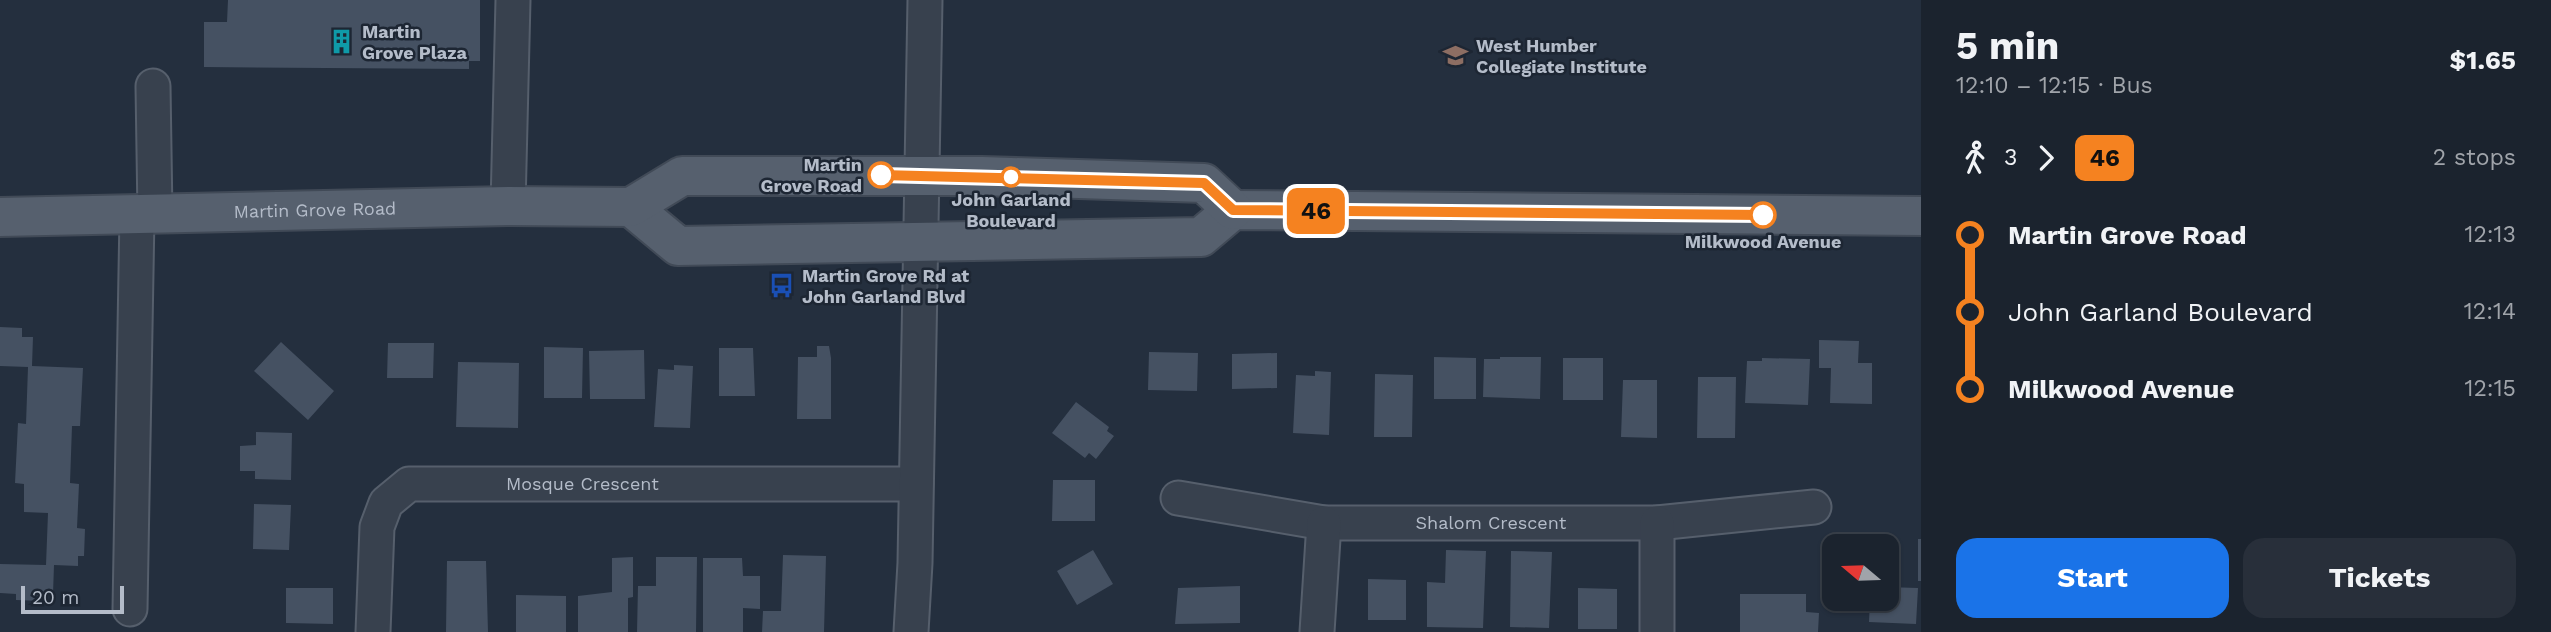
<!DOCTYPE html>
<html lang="en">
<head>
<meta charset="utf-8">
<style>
  :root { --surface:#1b232e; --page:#282f3a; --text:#f1f3f6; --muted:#a0a4aa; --line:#39404a; --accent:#1a73e8 }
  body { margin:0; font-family:"Work Sans",sans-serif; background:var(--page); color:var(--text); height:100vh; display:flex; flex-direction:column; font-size:26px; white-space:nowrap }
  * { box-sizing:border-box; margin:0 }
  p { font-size:23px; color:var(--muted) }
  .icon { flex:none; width:38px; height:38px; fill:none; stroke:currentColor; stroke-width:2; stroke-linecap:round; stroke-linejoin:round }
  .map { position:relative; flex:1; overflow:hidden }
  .side { display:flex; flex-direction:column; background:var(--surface); width:630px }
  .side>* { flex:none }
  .badge { padding:0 14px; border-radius:10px; font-size:24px; line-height:46px }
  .needle { width:46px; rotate:289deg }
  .fabs { position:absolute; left:1822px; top:534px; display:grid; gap:14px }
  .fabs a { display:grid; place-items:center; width:77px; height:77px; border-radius:14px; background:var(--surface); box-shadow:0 2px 5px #0004,0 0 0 2px var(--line); font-size:35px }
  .scale { position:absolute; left:21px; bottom:18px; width:103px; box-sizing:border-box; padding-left:7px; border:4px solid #b4bcc9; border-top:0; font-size:19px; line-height:24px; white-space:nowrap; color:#b4bcc9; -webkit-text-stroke:5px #1d2633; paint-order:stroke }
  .map>.badge { position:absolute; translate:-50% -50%; box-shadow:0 0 0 4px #fff }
  .legs { display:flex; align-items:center; gap:10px; height:77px; padding:0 35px; font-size:23px }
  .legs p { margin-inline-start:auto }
  .headline { display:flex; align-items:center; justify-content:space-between; height:119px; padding:0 35px }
  h1 { font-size:38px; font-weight:700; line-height:52px }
  .button { display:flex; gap:14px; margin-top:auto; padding:14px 35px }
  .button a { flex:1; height:80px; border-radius:21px; background:var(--accent); color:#fff; font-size:28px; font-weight:700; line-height:80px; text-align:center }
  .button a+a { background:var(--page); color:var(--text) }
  ul { padding:0 35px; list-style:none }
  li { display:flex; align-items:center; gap:24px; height:77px; font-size:26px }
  li i { display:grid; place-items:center; width:10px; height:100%; margin:0 9px; background:currentColor }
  li i::after { content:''; width:18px; height:18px; margin:-9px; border:5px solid; border-radius:50%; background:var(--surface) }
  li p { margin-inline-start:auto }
  li:first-child i { background:linear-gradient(#0000 50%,currentColor 0) }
  li:last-child i { background:linear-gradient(currentColor 50%,#0000 0) }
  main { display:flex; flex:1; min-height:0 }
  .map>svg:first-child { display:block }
  .building { fill:#455162 }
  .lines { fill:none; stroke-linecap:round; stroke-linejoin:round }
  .minor-casing { stroke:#565f6c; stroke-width:37 }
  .major-casing { stroke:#414a57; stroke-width:42 }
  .minor { stroke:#38414e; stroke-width:33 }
  .major { stroke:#56606e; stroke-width:38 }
  .line-1-casing { stroke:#fff; stroke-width:16 }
  .line-1 { stroke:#f58220; stroke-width:10 }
  .stop-1-dot { fill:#fff; stroke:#f58220; stroke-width:3.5 }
  .labels { text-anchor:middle; stroke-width:5; stroke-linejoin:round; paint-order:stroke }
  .poi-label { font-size:18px; font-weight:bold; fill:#b4bcc9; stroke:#1d2633; text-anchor:start }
  .stop-label { font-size:18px; font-weight:bold; fill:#b4bcc9; stroke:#1d2633 }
  .street-label { font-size:18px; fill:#b4bcc9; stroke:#1d2633 }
</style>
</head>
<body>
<main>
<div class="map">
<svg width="1921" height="632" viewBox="0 0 1921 632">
  <rect width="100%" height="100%" fill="#242f3e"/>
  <path class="building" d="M 228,0 L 480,0 L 480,61 L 469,61 L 469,69 L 204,67 L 204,22 L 227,22 Z
    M 0,327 L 22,328 L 22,337 L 33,337 L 32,366 L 83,368 L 80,426 L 72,426 L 70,483 L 79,484 L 77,528 L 85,529 L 84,556 L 78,556 L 78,566 L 54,565 L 53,594 L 43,594 L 43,601 L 16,600 L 16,594 L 0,593 L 0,564 L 46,565 L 48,513 L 24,512 L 24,484 L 15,483 L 18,423 L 26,424 L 28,367 L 0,366 Z
    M 1819,340 L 1859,341 L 1858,363 L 1872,363 L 1872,404 L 1830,403 L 1831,368 L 1819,368 Z
    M 281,342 L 334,391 L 308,420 L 254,371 Z
    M 388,343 L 434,343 L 433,378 L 387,378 Z
    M 817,346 L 829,346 L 831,358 L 831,419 L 797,419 L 798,357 L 817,357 Z
    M 544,347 L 583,348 L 582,398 L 544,398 Z
    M 719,348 L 753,348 L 755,396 L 719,396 Z
    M 644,350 L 645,399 L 590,399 L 589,351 Z
    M 1149,352 L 1198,353 L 1197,391 L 1148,390 Z
    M 1277,353 L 1277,388 L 1232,389 L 1232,354 Z
    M 1434,357 L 1476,358 L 1476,399 L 1434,399 Z
    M 1500,357 L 1541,357 L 1540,399 L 1483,397 L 1484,359 L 1500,359 Z
    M 1563,358 L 1603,358 L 1603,400 L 1563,400 Z
    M 1762,358 L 1810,359 L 1808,405 L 1745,403 L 1747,361 L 1762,361 Z
    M 458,362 L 519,363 L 518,428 L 456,427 Z
    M 674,365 L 693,366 L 690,428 L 654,427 L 658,369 L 674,370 Z
    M 1315,371 L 1331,372 L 1329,435 L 1293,433 L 1296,375 L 1315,376 Z
    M 1375,374 L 1413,375 L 1412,437 L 1374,437 Z
    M 1698,377 L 1736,377 L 1735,438 L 1697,438 Z
    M 1623,380 L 1657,380 L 1657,438 L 1621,437 Z
    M 1076,402 L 1109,427 L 1107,431 L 1114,436 L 1096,459 L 1089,453 L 1085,458 L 1052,433 Z
    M 256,432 L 292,433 L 291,480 L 255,479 L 255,471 L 240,471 L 240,446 L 256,445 Z
    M 1053,480 L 1095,480 L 1095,521 L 1052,521 Z
    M 254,504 L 291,505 L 289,550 L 253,549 Z
    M 1918,539 L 1921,539 L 1921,581 L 1918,581 Z
    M 1093,550 L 1113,584 L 1077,605 L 1057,571 Z
    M 1446,550 L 1486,551 L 1483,628 L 1427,627 L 1427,582 L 1445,583 Z
    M 1511,551 L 1552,552 L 1549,628 L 1510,627 Z
    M 783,555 L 826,556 L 824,632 L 762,632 L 763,611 L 781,611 Z
    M 633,557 L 633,597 L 628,598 L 628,632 L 578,632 L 578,596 L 612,592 L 612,558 Z
    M 656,557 L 697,557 L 696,632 L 637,632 L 638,586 L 656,586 Z
    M 703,558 L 742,558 L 743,576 L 760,576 L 760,609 L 743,608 L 743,632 L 703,632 Z
    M 447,561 L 486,561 L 488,632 L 446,632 Z
    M 1368,579 L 1406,580 L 1406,620 L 1368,620 Z
    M 1240,586 L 1240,623 L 1175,624 L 1178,588 Z
    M 1886,587 L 1918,588 L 1916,624 L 1869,622 L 1870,598 L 1886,598 Z
    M 286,588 L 333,588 L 333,624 L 286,623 Z
    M 1578,588 L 1617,589 L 1617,629 L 1578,629 Z
    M 1740,594 L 1806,594 L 1806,612 L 1819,613 L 1818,632 L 1740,632 Z
    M 516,595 L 566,596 L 566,632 L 516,632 Z"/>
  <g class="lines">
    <defs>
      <g id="minor">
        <path d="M 153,86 L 155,215"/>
        <path d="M 508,206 L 513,0"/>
        <path id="s1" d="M 1178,498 L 1324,523 L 1657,523 L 1814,507"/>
        <path d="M 1657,523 L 1657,632"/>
        <path d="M 130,609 L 137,216"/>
        <path id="s2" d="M 373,632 L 377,527 L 386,503 L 409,484 L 916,484"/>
        <path d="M 911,632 L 915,563 L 925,0"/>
        <path d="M 1317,632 L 1324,523"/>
      </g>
      <g id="major">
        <path d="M 631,207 L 678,246 L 1201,237 L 1233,210 L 1921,216"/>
        <path id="s3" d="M 0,217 L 508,206 L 631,207 L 682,176 L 982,176 L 1204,183 L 1233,210"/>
      </g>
    </defs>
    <use href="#minor" class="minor-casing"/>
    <use href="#major" class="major-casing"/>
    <use href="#minor" class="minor"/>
    <use href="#major" class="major"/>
  </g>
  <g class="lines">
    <defs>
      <path id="line-1" d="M 881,175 L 1204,183 L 1233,210 L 1763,215"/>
    </defs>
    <use href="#line-1" class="line-1-casing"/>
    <use href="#line-1" class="line-1"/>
  </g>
  <defs>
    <symbol id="building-bare" viewBox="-9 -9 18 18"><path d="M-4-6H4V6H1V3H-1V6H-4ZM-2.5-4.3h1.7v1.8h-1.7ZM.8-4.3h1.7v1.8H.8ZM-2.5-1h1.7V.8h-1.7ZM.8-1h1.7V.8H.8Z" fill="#0f9aa8" stroke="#1d2633" stroke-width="2.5" paint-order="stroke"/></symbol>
    <symbol id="school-bare" viewBox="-9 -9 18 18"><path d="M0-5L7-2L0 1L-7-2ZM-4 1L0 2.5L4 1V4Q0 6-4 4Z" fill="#8d6e63" stroke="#1d2633" stroke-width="2.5" paint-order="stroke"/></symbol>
    <symbol id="bus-bare" viewBox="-9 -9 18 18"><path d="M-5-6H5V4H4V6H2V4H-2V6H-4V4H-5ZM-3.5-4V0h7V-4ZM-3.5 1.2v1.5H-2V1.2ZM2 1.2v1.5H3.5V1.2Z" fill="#1a4fb4" stroke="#1d2633" stroke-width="2.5" paint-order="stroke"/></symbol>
  </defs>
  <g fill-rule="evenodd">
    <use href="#building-bare" x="324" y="24" width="35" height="35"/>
    <use href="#school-bare" x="1438" y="38" width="35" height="35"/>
    <use href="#bus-bare" x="764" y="268" width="35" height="35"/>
  </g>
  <g class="stop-1-dot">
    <circle cx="881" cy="175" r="12"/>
    <circle cx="1011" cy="177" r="9"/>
    <circle cx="1763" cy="215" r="12"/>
  </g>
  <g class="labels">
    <g class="poi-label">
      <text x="362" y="38">Martin<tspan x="362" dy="21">Grove Plaza</tspan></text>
      <text x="1476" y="52">West Humber<tspan x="1476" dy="21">Collegiate Institute</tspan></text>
      <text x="802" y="282">Martin Grove Rd at<tspan x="802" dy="21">John Garland Blvd</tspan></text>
    </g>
    <g class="stop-label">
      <text x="862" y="171" text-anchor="end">Martin<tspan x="862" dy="21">Grove Road</tspan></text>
      <text x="1011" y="206">John Garland<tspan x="1011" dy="21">Boulevard</tspan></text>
      <text x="1763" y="248">Milkwood Avenue</text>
    </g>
    <g class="street-label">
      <text dy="6" stroke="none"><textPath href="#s3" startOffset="315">Martin Grove Road</textPath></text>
      <text dy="6" stroke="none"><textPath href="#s2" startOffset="334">Mosque Crescent</textPath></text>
      <text dy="6" stroke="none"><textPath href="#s1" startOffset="315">Shalom Crescent</textPath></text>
    </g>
  </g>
</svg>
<div class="fabs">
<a><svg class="needle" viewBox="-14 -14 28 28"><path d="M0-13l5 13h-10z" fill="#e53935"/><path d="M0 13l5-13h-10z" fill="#a0a4aa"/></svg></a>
</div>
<div class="scale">20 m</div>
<b class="badge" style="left:1316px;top:211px;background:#f58220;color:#111">46</b>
</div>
<section class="side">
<div class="headline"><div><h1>5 min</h1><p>12:10 – 12:15 · Bus</p></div><b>$1.65</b></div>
<div class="legs"><svg class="icon" aria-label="walk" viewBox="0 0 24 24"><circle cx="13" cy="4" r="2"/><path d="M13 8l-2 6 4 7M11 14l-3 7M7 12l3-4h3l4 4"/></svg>3<svg class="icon" aria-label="forward" viewBox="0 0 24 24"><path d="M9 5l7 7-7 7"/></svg><b class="badge" style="background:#f58220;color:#111">46</b><p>2 stops</p></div>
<ul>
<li><i style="color:#f58220"></i><b>Martin Grove Road</b><p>12:13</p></li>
<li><i style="color:#f58220"></i><span>John Garland Boulevard</span><p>12:14</p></li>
<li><i style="color:#f58220"></i><b>Milkwood Avenue</b><p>12:15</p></li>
</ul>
<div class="button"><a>Start</a><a>Tickets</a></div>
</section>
</main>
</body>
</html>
